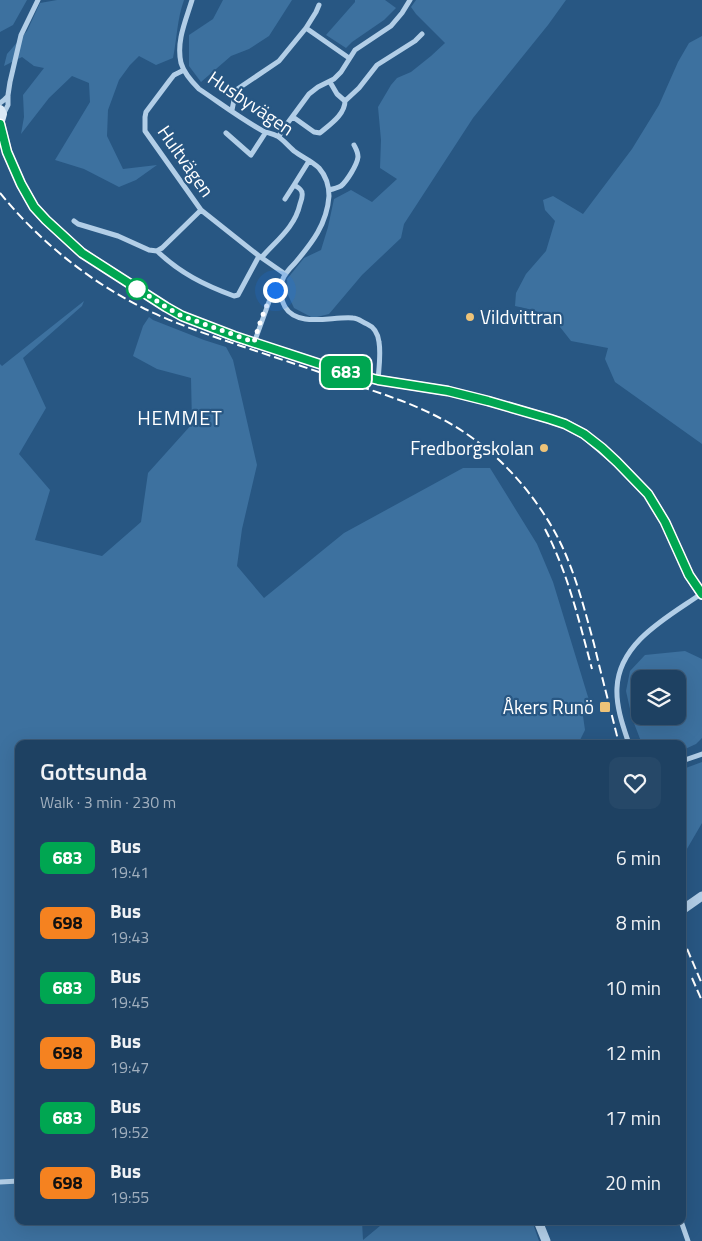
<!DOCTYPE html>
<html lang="en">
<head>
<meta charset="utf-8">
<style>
  :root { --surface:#1e4162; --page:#264868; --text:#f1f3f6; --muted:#a1afbe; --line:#3c5a77 }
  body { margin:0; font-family:"Titillium Web",sans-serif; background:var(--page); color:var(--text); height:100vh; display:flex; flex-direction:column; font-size:19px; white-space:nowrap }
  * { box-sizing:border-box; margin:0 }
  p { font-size:16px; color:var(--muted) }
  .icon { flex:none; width:28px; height:28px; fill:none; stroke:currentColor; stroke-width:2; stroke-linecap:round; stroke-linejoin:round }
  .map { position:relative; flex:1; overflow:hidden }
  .side { position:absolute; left:15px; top:740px; width:671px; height:485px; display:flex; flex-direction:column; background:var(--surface); border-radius:10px; box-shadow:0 5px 20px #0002,0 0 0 1px var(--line) }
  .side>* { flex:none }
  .badge { padding:0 10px; border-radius:8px; font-size:18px; line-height:32px }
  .buttons { position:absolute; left:631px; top:670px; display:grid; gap:10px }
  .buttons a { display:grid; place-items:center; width:55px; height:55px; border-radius:10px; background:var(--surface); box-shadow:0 5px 20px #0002,0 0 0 1px var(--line); font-size:25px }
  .you { position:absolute; width:25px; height:25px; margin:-12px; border:4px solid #fff; border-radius:50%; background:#1a73e8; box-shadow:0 0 0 8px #1a73e833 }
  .map>.badge { position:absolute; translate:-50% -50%; box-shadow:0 0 0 2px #fff }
  .round { display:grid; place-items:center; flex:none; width:52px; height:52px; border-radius:10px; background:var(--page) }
  .summary { display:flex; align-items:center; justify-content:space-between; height:85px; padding:0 25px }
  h1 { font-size:24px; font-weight:600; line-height:38px }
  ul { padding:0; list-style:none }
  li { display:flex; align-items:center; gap:15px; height:65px; padding:0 25px }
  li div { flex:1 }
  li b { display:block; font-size:19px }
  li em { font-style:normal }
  li .badge { min-width:55px; font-weight:700; text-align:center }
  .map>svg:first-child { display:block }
  .green { fill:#3d719f; fill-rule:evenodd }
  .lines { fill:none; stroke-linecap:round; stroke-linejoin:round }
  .minor { stroke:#b2cee7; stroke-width:5 }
  .tertiary { stroke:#b2cee7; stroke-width:9 }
  .secondary { stroke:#dbe9f6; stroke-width:10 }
  .rail { stroke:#fff; stroke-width:2; stroke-dasharray:9 4; stroke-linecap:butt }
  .line-casing { stroke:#fff; stroke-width:11 }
  .line { stroke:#00a651; stroke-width:8 }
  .walk { stroke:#fff; stroke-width:5; stroke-dasharray:0 9 }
  .stop-dot { fill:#fff; stroke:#00a651; stroke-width:2.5 }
  .poi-dot { fill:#eec378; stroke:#285783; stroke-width:2 }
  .labels { text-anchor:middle; stroke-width:4.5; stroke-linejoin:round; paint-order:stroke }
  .street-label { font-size:19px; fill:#fff; stroke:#285783 }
  .poi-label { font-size:19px; fill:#fff; stroke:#285783; text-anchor:end }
  .neighbourhood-label { font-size:20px; letter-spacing:1px; fill:#fff; stroke:#285783 }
</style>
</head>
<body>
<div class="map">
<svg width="702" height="1241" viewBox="0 0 702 1241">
  <rect width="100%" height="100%" fill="#285783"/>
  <path class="green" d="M 0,0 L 27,0 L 13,25 L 0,32 Z
    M 57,0 L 184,0 C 177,19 177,39 173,58 L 156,65 L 139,56 L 130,65 L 119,80 L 108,110 L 107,136 L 123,169 L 157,165 L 136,180 L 119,187 L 84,169 L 55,160 L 90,102 L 89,83 L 72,76 L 49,98 L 21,134 L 24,117 L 23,95 L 44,68 L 34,66 L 22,57 L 4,66 L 7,54 L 27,31 L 40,3 Z
    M 223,0 L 292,0 L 269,36 L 249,49 L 231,56 L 201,82 L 189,66 L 189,35 L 213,19 Z
    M 355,0 L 385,0 L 396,8 L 384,20 L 352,42 L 346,48 L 326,35 L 355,2 Z
    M 416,0 L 566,0 L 548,25 L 473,118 L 404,224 L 401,238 L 362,275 L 329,314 L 313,318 L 294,308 L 288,295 L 287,279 L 304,258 L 321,250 L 328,227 L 334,199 L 351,190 L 372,202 L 397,179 L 380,168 L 381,140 L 378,107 L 391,85 L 397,78 L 411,72 L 431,56 L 445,43 L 416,14 L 411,7 Z
    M 702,36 L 702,444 L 615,382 L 605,359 L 608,348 L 571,341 L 553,318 L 533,310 L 515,306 L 516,293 L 526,274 L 546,251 L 555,221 L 545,210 L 543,200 L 553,196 L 583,214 L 632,149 L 659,105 L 678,62 L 689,43 Z
    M 84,301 L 82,306 L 23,358 L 46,408 L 19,454 L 50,490 L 35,540 L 102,556 L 141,522 L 148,473 L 192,424 L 191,378 L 157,369 L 133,356 L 143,326 L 149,317 L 153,320 L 204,340 L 226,347 L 233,360 L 257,465 L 242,529 L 237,566 L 264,598 L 344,533 L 463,468 L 490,468 L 537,544 L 553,582 L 592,710 L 583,716 L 585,730 L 578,744 L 19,744 L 19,1221 L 362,1221 L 363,1240 L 386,1221 L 532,1221 L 539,1241 L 0,1241 L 0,364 L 2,366 Z
    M 685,651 L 702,659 L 702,738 L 696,744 L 683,750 L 682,744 L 642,744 L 632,718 L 626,691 L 630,671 L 645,655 ZM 640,679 L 678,679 L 678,716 L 640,716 Z
    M 702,762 L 702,823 L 684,854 L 682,853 L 683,769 Z"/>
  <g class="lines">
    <path class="minor" d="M 192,0 C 186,20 176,41 181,63 C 184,73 192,82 199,89 C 220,103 241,119 263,131 C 268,133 273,134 277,136 C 282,138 289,147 294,151 C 302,157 312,161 319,168 C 326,176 329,187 329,196 C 327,224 312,243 295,263 C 290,268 284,274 282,281 C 279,289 281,299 285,307 C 298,328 332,316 353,318 C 358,318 362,322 367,324 C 374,327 378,334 379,342 C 381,354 379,367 378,380
      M 306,28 L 349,58
      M 184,70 L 174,75 L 170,80 L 146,112 L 145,117 L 145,131 L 201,210 L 259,256 L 285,274
      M 345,101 L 359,88 L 377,65 L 415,41 L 422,34
      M 0,103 L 4,100 L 8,96
      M 232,110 L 236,90 L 279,61 L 306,28 L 316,12 L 319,5
      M 3,115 L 8,105 L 8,95 L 10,82 L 21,35 L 38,0
      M 293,117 L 314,132 L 320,133 C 329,125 345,115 345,101 L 337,94 L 330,82
      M 226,133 L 251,155 L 266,132
      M 279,137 L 281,132 L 309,94 L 318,87 L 334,79 L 341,72 L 355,50 L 391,26 L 402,13 L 410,0
      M 329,190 C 333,189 337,188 341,186 C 347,181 357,165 358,157 C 358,152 356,149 354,145
      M 285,199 L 294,185
      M 74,221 L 78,224 L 118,236 L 149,250 L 157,251 L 162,248 L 201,210
      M 157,251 C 180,273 204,285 234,296 L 238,295 L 259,256
      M 262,257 C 277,240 295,227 300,204 C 301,201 303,196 302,193 C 302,189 297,187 294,185 L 309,161
      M 254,343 L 270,299 L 280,283
      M 629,744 C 623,726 616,707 617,688 C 619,642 668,617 701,594
      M 682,761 L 702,754
      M 0,1182 L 19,1181
      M 681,1221 L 688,1241"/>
    <path class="tertiary" d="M 682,910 L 702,896
      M 538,1221 L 546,1241"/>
    <path class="secondary" d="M 0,110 L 2,114 L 0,121
      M 0,124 L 7,152 L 21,184 L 34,207 L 46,220 L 82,253 L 166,307 L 182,316 L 233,336 L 332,368 L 378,380 L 448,391 L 488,401 L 550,419 L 565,424 L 584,434 L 617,462 L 648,494 L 665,522 L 689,575 L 702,595"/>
    <path class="rail" d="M 0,193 C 40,242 89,281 145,309 C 176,324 209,335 241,346 C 280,359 320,372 359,386 C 386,395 413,404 438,417 C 486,441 525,481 552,527 C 573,563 583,604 594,644 C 602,678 611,711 619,744
      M 545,529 C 568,573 579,621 592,669
      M 682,937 L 702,984
      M 692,978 L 702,1001"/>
  </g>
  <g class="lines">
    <defs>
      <path id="line" d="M 0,124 L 7,152 L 21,184 L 34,207 L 46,220 L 82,253 L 166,307 L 182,316 L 234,336 L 332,368 L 378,380 L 448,391 L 488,401 L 550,419 L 565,424 L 584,434 L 602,448 L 617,462 L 648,494 L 665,522 L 689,575 L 702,594"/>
    </defs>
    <use href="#line" class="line-casing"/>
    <use href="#line" class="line"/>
    <path class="walk" d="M 137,289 L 132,285 L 166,307 L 182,316 L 254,342 C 259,325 265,306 275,290"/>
  </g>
  <circle class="stop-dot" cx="137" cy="289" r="10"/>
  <g class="poi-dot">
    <circle cx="470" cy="317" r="5"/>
    <circle cx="544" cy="448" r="5"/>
    <rect x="599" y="701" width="12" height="12" rx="2.5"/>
  </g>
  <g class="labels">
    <g class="street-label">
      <text transform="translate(251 103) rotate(34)" y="7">Husbyvägen</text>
      <text transform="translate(186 161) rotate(55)" y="7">Hultvägen</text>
    </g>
    <g class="poi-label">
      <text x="480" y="324" text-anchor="start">Vildvittran</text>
      <text x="534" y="455">Fredborgskolan</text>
      <text x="594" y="714">Åkers Runö</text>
    </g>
    <g class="neighbourhood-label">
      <text x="180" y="425">HEMMET</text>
    </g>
  </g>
</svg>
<div class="buttons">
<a><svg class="icon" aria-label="layers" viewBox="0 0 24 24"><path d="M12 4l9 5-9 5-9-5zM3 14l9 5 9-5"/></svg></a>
</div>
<div class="you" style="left:275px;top:290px"></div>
<b class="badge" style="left:346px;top:372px;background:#00a651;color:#fff">683</b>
<section class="side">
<div class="summary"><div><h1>Gottsunda</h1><p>Walk · 3 min · 230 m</p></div><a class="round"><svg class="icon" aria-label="heart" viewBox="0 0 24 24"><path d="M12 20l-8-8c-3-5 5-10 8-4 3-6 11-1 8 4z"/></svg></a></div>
<ul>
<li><span class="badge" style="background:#00a651;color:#fff">683</span><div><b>Bus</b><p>19:41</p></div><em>6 min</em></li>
<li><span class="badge" style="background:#f58220;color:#111">698</span><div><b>Bus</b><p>19:43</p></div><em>8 min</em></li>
<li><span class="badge" style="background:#00a651;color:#fff">683</span><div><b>Bus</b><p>19:45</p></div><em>10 min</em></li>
<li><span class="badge" style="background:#f58220;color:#111">698</span><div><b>Bus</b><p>19:47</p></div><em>12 min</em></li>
<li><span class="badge" style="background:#00a651;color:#fff">683</span><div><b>Bus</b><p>19:52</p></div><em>17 min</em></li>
<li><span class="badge" style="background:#f58220;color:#111">698</span><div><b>Bus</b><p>19:55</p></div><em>20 min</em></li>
</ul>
</section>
</div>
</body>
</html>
